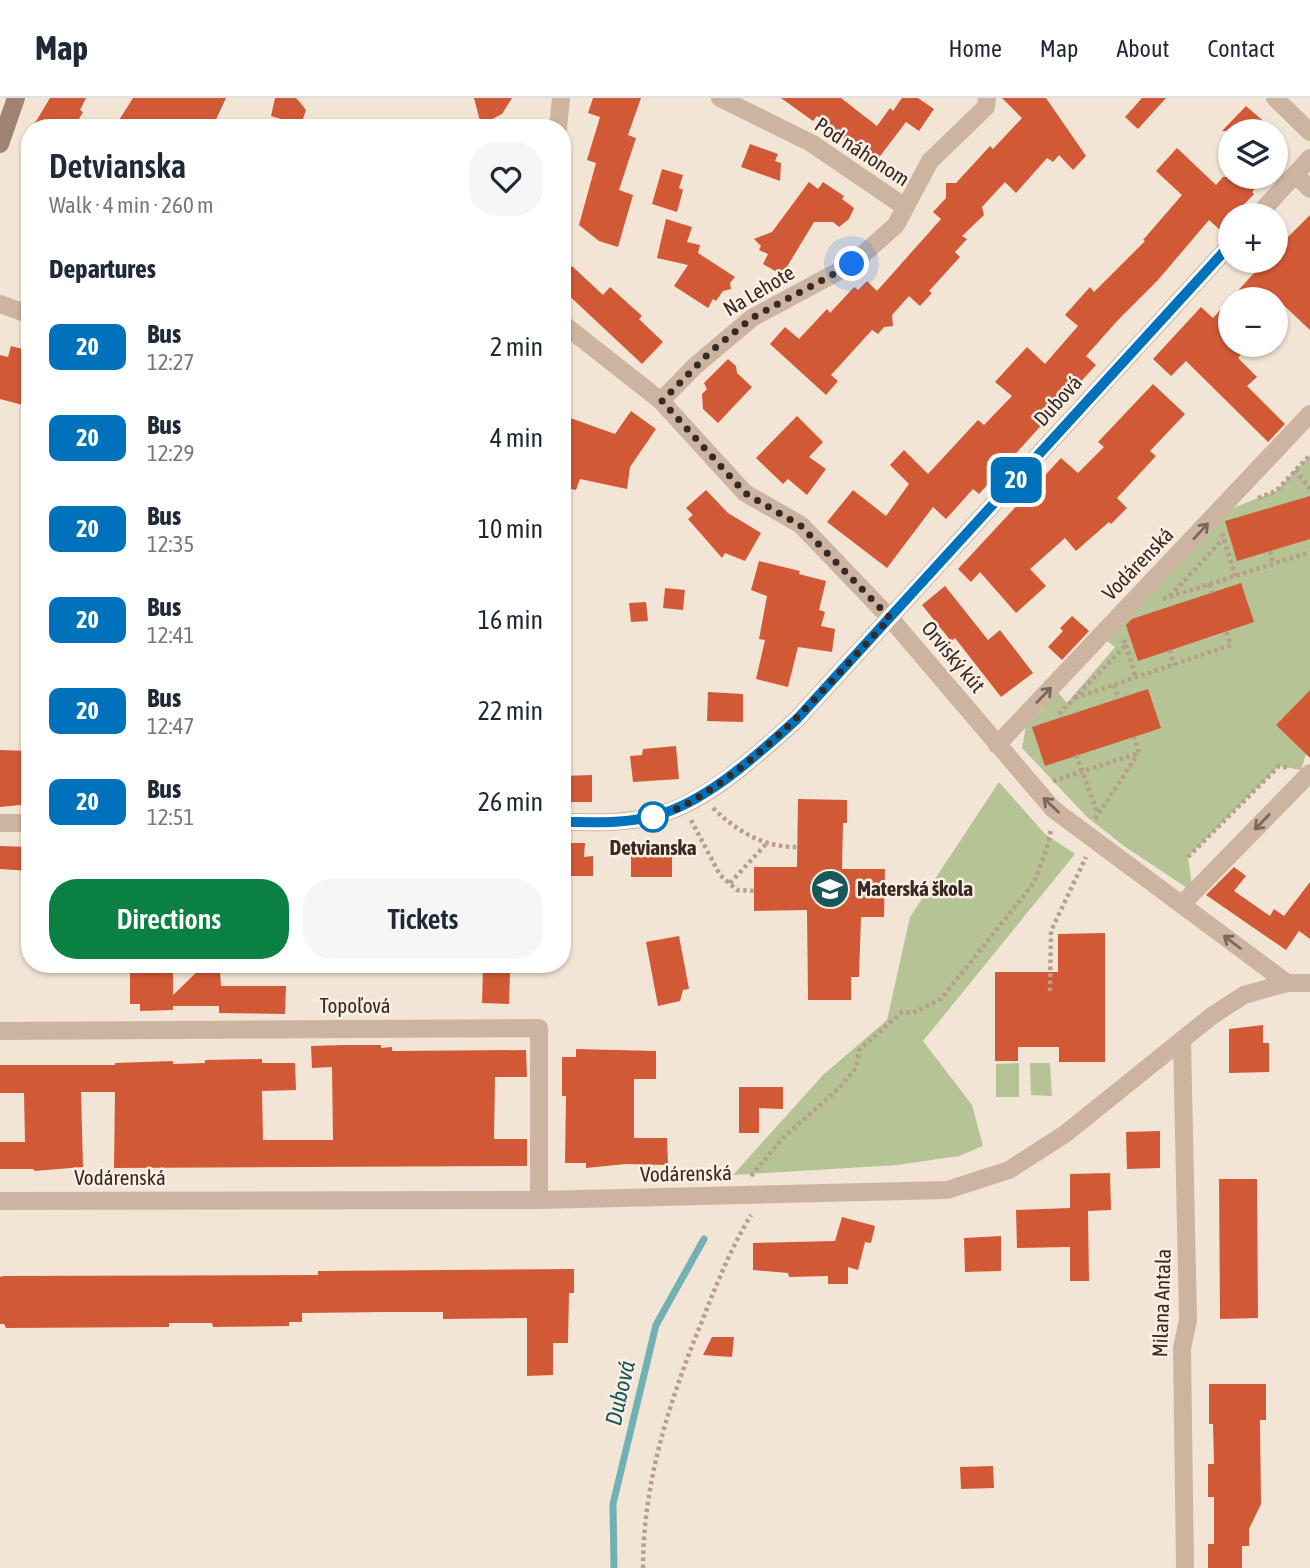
<!DOCTYPE html>
<html lang="en">
<head>
<meta charset="utf-8">
<style>
  :root { --surface:#fff; --page:#f6f6f7; --text:#1f2937; --muted:#747a83; --line:#e0e1e3; --accent:#0b8043 }
  body { margin:0; font-family:"Asap Condensed",sans-serif; background:var(--page); color:var(--text); height:100vh; display:flex; flex-direction:column; font-size:26px; white-space:nowrap }
  * { box-sizing:border-box; margin:0 }
  p { font-size:23px; color:var(--muted) }
  .icon { flex:none; width:38px; height:38px; fill:none; stroke:currentColor; stroke-width:2; stroke-linecap:round; stroke-linejoin:round }
  .map { position:relative; flex:1; overflow:hidden }
  .drawer { position:absolute; left:21px; top:21px; width:550px; height:854px; display:flex; flex-direction:column; background:var(--surface); border-radius:28px; box-shadow:0 2px 5px #0004 }
  .drawer>* { flex:none }
  .badge { padding:0 14px; border-radius:10px; font-size:24px; line-height:46px }
  .buttons { position:absolute; left:1218px; top:21px; display:grid; gap:14px }
  .buttons a { display:grid; place-items:center; width:70px; height:70px; border-radius:50%; background:var(--surface); box-shadow:0 2px 5px #0004; font-size:35px }
  .you { position:absolute; width:35px; height:35px; margin:-18px; border:5px solid #fff; border-radius:50%; background:#1a73e8; box-shadow:0 0 0 10px #1a73e833 }
  .map>.badge { position:absolute; translate:-50% -50%; box-shadow:0 0 0 4px #fff }
  h2 { padding:0 28px; font-size:26px; line-height:63px }
  .round { display:grid; place-items:center; flex:none; width:74px; height:74px; border-radius:28px; background:var(--page) }
  .overview { display:flex; align-items:center; justify-content:space-between; height:119px; padding:0 28px }
  h1 { font-size:33px; font-weight:600; line-height:52px }
  .cta { display:flex; gap:14px; margin-top:auto; padding:14px 28px }
  .cta a { flex:1; height:80px; border-radius:28px; background:var(--accent); color:#fff; font-size:28px; font-weight:600; line-height:80px; text-align:center }
  .cta a+a { background:var(--page); color:var(--text) }
  ul { padding:0; list-style:none }
  li { display:flex; align-items:center; gap:21px; height:91px; padding:0 28px }
  li div { flex:1 }
  li b { display:block; font-size:26px }
  li em { font-style:normal }
  li .badge { min-width:77px; font-weight:700; text-align:center }
  header { display:flex; align-items:center; gap:42px; box-sizing:border-box; height:98px; padding:0 35px; background:var(--surface); border-bottom:2px solid var(--line) }
  header strong { font-size:33px }
  nav { display:flex; gap:38px; margin-inline-start:auto; font-size:24px }
  .map>svg:first-child { display:block }
  .green { fill:#b5c395 }
  .lines { fill:none; stroke-linecap:round; stroke-linejoin:round }
  .stream { stroke:#72b1b3; stroke-width:7 }
  .building { fill:#d25935 }
  .path { stroke:#b89e8b; stroke-width:4.5; stroke-dasharray:3.5 3.5; stroke-linecap:butt }
  .street { stroke:#ccb4a1; stroke-width:18 }
  .secondary { stroke:#a08273; stroke-width:18 }
  .oneway { stroke:#7a685d }
  .line-casing { stroke:#fff; stroke-width:16 }
  .line { stroke:#0072bc; stroke-width:10 }
  .walk { stroke:#362a25; stroke-width:7; stroke-dasharray:0 12.6 }
  .stop-dot { fill:#fff; stroke:#0072bc; stroke-width:3.5 }
  .labels { text-anchor:middle; stroke-width:5; stroke-linejoin:round; paint-order:stroke }
  .street-label { font-size:21px; fill:#362a25; stroke:#fbefe3 }
  .stop-label { font-size:21px; font-weight:bold; fill:#362a25; stroke:#fbefe3 }
  .poi-label { font-size:21px; font-weight:bold; fill:#362a25; stroke:#fbefe3; text-anchor:start }
  .water-label { font-size:23px; font-style:italic; fill:#17585b; stroke:#fbefe3 }
</style>
</head>
<body>
<header>
<strong>Map</strong>
<nav><a>Home</a><a>Map</a><a>About</a><a>Contact</a></nav>
</header>
<div class="map">
<svg width="1310" height="1470" viewBox="0 0 1310 1470">
  <rect width="100%" height="100%" fill="#f3e5d6"/>
  <path class="green" d="M 1310,357 L 1310,592 L 1276,627 L 1306,656 L 1301,672 L 1279,668 L 1188,759 L 1193,794 L 1124,748 L 1087,719 L 1022,650 L 1026,628 L 1042,613 L 1057,593 L 1067,605 L 1115,549 L 1103,540 L 1126,512 L 1233,410 L 1276,393 Z
    M 999,684 L 1045,736 L 1075,756 L 923,943 L 972,1007 L 983,1048 L 959,1058 L 897,1067 L 733,1077 L 823,977 L 887,922 L 910,819 Z
    M 1019,965 L 1019,999 L 996,999 L 996,966 Z
    M 1030,965 L 1050,965 L 1052,998 L 1031,997 Z"/>
  <g class="lines">
    <path class="stream" d="M 614,1470 L 613,1406 L 656,1227 L 704,1141"/>
  </g>
  <path class="building" d="M 50,0 L 86,0 L 80,12 L 83,14 L 74,30 L 32,30 Z
    M 133,0 L 226,0 L 212,30 L 114,30 Z
    M 275,0 L 296,0 L 299,3 L 306,12 L 301,27 L 271,18 Z
    M 474,0 L 512,0 L 502,16 L 481,27 Z
    M 593,0 L 641,0 L 628,37 L 636,40 L 619,92 L 633,97 L 618,149 L 599,143 L 579,127 L 596,65 L 587,62 L 600,19 L 588,15 Z
    M 781,0 L 841,0 L 877,28 L 890,10 L 893,13 L 902,0 L 918,0 L 934,11 L 919,33 L 906,24 L 874,66 L 844,43 L 845,41 L 817,18 L 813,23 Z
    M 1002,0 L 1046,0 L 1086,58 L 1073,72 L 1059,57 L 1053,64 L 1047,60 L 1016,95 L 1005,84 L 982,109 L 984,117 L 962,138 L 967,141 L 955,154 L 960,159 L 929,193 L 932,195 L 920,208 L 909,198 L 892,217 L 893,228 L 884,229 L 878,236 L 872,232 L 831,277 L 838,283 L 826,297 L 770,246 L 785,229 L 799,241 L 827,211 L 830,215 L 854,189 L 858,192 L 867,183 L 877,193 L 941,121 L 933,114 L 946,100 L 946,85 L 956,85 L 990,48 L 993,51 L 1022,20 Z
    M 1142,0 L 1166,0 L 1138,31 L 1125,19 Z
    M 1246,8 L 1275,33 L 1222,33 Z
    M 750,46 L 778,56 L 775,63 L 781,65 L 780,83 L 741,69 Z
    M 1177,50 L 1216,87 L 1223,79 L 1266,79 L 1252,94 L 1254,96 L 1234,117 L 1230,117 L 1230,121 L 1220,132 L 1209,122 L 1158,182 L 1118,222 L 1086,258 L 1096,267 L 979,396 L 973,391 L 946,421 L 933,409 L 887,470 L 827,424 L 853,392 L 886,418 L 909,386 L 890,367 L 904,352 L 928,376 L 978,322 L 984,327 L 1012,298 L 995,284 L 1027,249 L 1045,266 L 1078,228 L 1065,217 L 1090,189 L 1094,194 L 1145,143 L 1143,142 L 1182,97 L 1156,73 Z
    M 662,71 L 683,77 L 679,90 L 683,92 L 677,114 L 652,106 Z
    M 809,84 L 818,91 L 823,84 L 844,98 L 842,101 L 854,110 L 849,121 L 839,129 L 833,124 L 814,124 L 782,177 L 763,166 L 768,156 L 759,152 L 761,148 L 754,141 L 772,134 Z
    M 1310,117 L 1310,232 L 1277,201 L 1230,201 L 1230,247 L 1249,247 L 1238,260 L 1257,279 L 1247,288 L 1285,326 L 1268,344 L 1186,263 L 1171,278 L 1153,261 L 1201,209 L 1213,220 L 1265,163 L 1276,163 L 1276,151 Z
    M 666,121 L 692,129 L 687,144 L 700,147 L 698,155 L 735,179 L 730,185 L 731,191 L 723,193 L 716,203 L 713,201 L 708,210 L 674,188 L 688,167 L 657,160 Z
    M 572,168 L 603,197 L 610,189 L 642,218 L 639,221 L 663,244 L 642,266 L 562,191 L 562,179 Z
    M 11,248 L 30,253 L 30,265 L 24,285 L 30,286 L 30,309 L 0,301 L 0,257 L 8,259 Z
    M 728,261 L 736,268 L 737,275 L 752,289 L 718,325 L 703,311 L 702,296 L 707,291 L 704,285 Z
    M 1153,286 L 1185,316 L 1150,353 L 1156,358 L 1117,400 L 1127,410 L 1111,426 L 1109,424 L 1076,453 L 1065,440 L 1030,471 L 1046,488 L 1016,515 L 980,474 L 971,484 L 958,471 L 1061,360 L 1078,375 L 1104,349 L 1098,344 Z
    M 631,313 L 656,331 L 630,369 L 627,391 L 580,381 L 576,392 L 571,391 L 562,394 L 562,317 L 615,336 Z
    M 797,318 L 823,344 L 809,359 L 826,371 L 807,397 L 788,381 L 783,386 L 756,360 Z
    M 706,392 L 728,415 L 761,435 L 745,463 L 725,455 L 722,460 L 688,421 L 693,417 L 686,410 Z
    M 1310,398 L 1310,441 L 1237,463 L 1225,423 Z
    M 759,463 L 800,473 L 799,476 L 826,483 L 819,512 L 825,514 L 821,528 L 835,531 L 832,554 L 798,549 L 788,589 L 756,581 L 765,542 L 759,541 L 767,498 L 751,492 Z
    M 1241,485 L 1254,524 L 1138,563 L 1126,527 L 1132,521 Z
    M 945,488 L 988,542 L 1000,532 L 1033,575 L 1001,599 L 955,540 L 951,543 L 922,507 Z
    M 665,490 L 685,492 L 683,512 L 663,510 Z
    M 646,504 L 648,523 L 631,524 L 629,505 Z
    M 1072,518 L 1089,533 L 1062,562 L 1048,549 L 1063,533 L 1060,530 Z
    M 1148,591 L 1161,630 L 1045,668 L 1032,629 Z
    M 1310,592 L 1310,660 L 1276,627 Z
    M 708,594 L 743,596 L 743,624 L 707,623 Z
    M 676,648 L 679,681 L 633,684 L 630,658 L 642,657 L 643,651 Z
    M 0,652 L 30,653 L 30,706 L 0,709 Z
    M 592,677 L 592,704 L 562,704 L 562,678 Z
    M 798,701 L 847,702 L 847,725 L 843,725 L 842,771 L 885,771 L 884,819 L 861,819 L 859,879 L 851,879 L 851,902 L 808,902 L 807,812 L 754,813 L 754,769 L 797,769 Z
    M 562,745 L 585,745 L 584,759 L 593,758 L 593,778 L 562,778 Z
    M 631,745 L 664,745 L 664,759 L 672,759 L 672,779 L 631,779 Z
    M 0,748 L 30,749 L 30,773 L 0,771 Z
    M 1234,769 L 1246,778 L 1234,793 L 1270,818 L 1274,811 L 1284,818 L 1310,784 L 1310,841 L 1299,833 L 1286,852 L 1206,797 Z
    M 1105,835 L 1105,964 L 1059,964 L 1059,949 L 1018,949 L 1018,963 L 995,963 L 995,874 L 1058,874 L 1058,836 Z
    M 679,838 L 689,891 L 683,892 L 680,903 L 658,908 L 646,844 Z
    M 130,866 L 164,866 L 164,869 L 173,868 L 173,897 L 200,871 L 220,874 L 221,888 L 286,888 L 285,916 L 219,915 L 219,908 L 173,908 L 173,912 L 140,913 L 140,906 L 130,906 Z
    M 483,872 L 510,873 L 509,906 L 482,905 Z
    M 1263,927 L 1263,945 L 1269,945 L 1269,974 L 1229,975 L 1229,931 Z
    M 344,947 L 381,947 L 381,950 L 392,949 L 392,953 L 526,952 L 527,979 L 495,979 L 494,1041 L 527,1041 L 527,1068 L 114,1070 L 115,994 L 81,994 L 83,1069 L 34,1073 L 34,1071 L 0,1071 L 0,1044 L 25,1044 L 24,995 L 0,995 L 0,967 L 115,967 L 115,965 L 173,963 L 173,966 L 205,965 L 205,962 L 262,961 L 262,965 L 295,965 L 296,992 L 262,993 L 263,1042 L 333,1042 L 332,969 L 312,970 L 311,948 Z
    M 576,951 L 656,953 L 656,981 L 634,981 L 634,1040 L 667,1040 L 668,1067 L 626,1066 L 586,1070 L 586,1065 L 565,1065 L 566,998 L 562,998 L 562,959 L 576,959 Z
    M 739,989 L 783,989 L 783,1011 L 759,1010 L 759,1035 L 739,1035 Z
    M 1160,1033 L 1160,1070 L 1127,1071 L 1126,1034 Z
    M 1110,1075 L 1111,1112 L 1088,1113 L 1089,1183 L 1070,1183 L 1070,1149 L 1017,1150 L 1016,1112 L 1070,1110 L 1070,1076 Z
    M 1219,1081 L 1257,1081 L 1258,1220 L 1220,1221 Z
    M 842,1119 L 875,1128 L 871,1145 L 865,1144 L 858,1172 L 848,1169 L 848,1186 L 828,1186 L 828,1178 L 789,1179 L 788,1175 L 753,1172 L 753,1145 L 835,1143 Z
    M 1001,1138 L 1001,1173 L 965,1174 L 964,1140 Z
    M 574,1171 L 574,1195 L 569,1195 L 568,1245 L 553,1245 L 553,1277 L 527,1278 L 527,1220 L 443,1221 L 443,1214 L 386,1214 L 302,1215 L 302,1224 L 289,1224 L 289,1228 L 213,1229 L 212,1225 L 169,1225 L 169,1229 L 6,1230 L 4,1226 L 0,1226 L 0,1179 L 4,1178 L 318,1177 L 318,1173 Z
    M 712,1239 L 734,1239 L 732,1259 L 703,1257 Z
    M 1209,1286 L 1266,1286 L 1266,1322 L 1260,1322 L 1261,1406 L 1249,1431 L 1249,1448 L 1242,1448 L 1242,1470 L 1208,1470 L 1208,1446 L 1214,1446 L 1214,1399 L 1208,1399 L 1208,1366 L 1214,1366 L 1213,1326 L 1209,1326 Z
    M 993,1368 L 994,1390 L 961,1391 L 960,1369 Z"/>
  <g class="lines">
    <path class="path" d="M 1295,372 L 1310,391
      M 1258,400 L 1276,393 L 1310,357
      M 1222,435 L 1235,478
      M 1270,453 L 1273,466
      M 1209,486 L 1212,495
      M 1170,498 L 1223,441
      M 1163,501 L 1310,454
      M 1126,547 L 1136,580
      M 1170,552 L 1174,567
      M 1114,587 L 1119,600
      M 1075,600 L 1231,547 L 1226,533
      M 1059,616 L 1126,547 L 1123,539
      M 1076,657 L 1098,716
      M 1053,683 L 1139,655 L 1134,639
      M 713,710 C 737,733 762,749 797,749
      M 1095,721 L 1138,656
      M 691,722 L 720,777 L 737,792 L 754,793
      M 1188,759 L 1279,668 L 1289,670
      M 730,785 L 767,745
      M 1050,893 L 1051,833 L 1086,759
      M 751,1078 L 783,1040 L 839,990 L 856,970 L 859,952 L 902,914 L 913,915 L 941,901 L 1034,785 L 1047,750 L 1051,732
      M 643,1470 C 643,1383 670,1302 702,1223 C 717,1185 730,1152 751,1117"/>
    <path class="street" d="M 720,0 L 811,45 L 905,109
      M 1275,0 L 1310,34
      M 558,30 L 561,0
      M 1295,76 L 1310,91
      M 1258,117 L 1310,60
      M 0,206 L 30,217
      M 562,225 L 661,303 L 745,395 L 801,427 L 890,520 L 1053,711 L 1287,885
      M 661,303 L 695,268 L 752,220 L 852,166 L 896,127 L 930,63 L 986,9 L 987,0
      M 997,647 L 1310,316
      M 562,724 C 592,724 624,726 654,718 C 707,705 758,656 797,621 L 1230,147
      M 0,725 L 30,725
      M 1182,806 L 1310,675
      M 0,933 L 539,930 L 539,1102
      M 1182,942 L 1188,1222 L 1182,1250 L 1185,1470
      M 0,1103 L 539,1102 L 947,1092 L 1009,1072 L 1065,1036 L 1213,917 L 1244,897 L 1287,885 L 1310,885"/>
    <path class="secondary" d="M 0,46 L 16,0"/>
  </g>
  <defs><path id="oneway-shaft" d="M-6 0H5M1.5-3L5.5 0L1.5 3" fill="none" stroke-width="1.6" stroke-linecap="round" stroke-linejoin="round" transform="scale(1.75)"/></defs>
  <g class="oneway">
    <use href="#oneway-shaft" transform="translate(1201 433) rotate(-47)"/>
    <use href="#oneway-shaft" transform="translate(1044 597) rotate(-46)"/>
    <use href="#oneway-shaft" transform="translate(1051 707) rotate(-136)"/>
    <use href="#oneway-shaft" transform="translate(1262 724) rotate(134)"/>
    <use href="#oneway-shaft" transform="translate(1232 844) rotate(-143)"/>
  </g>
  <g class="lines">
    <defs>
      <path id="line" d="M 562,724 C 592,724 624,726 654,718 C 706,705 758,656 797,621 L 1230,147"/>
    </defs>
    <use href="#line" class="line-casing"/>
    <use href="#line" class="line"/>
    <path class="walk" d="M 653,719 C 662,715 674,713 683,708 C 767,662 826,588 890,520 L 801,428 L 745,395 L 662,303 L 710,254 L 752,220 L 852,166"/>
  </g>
  <defs>
    <symbol id="school-disc" viewBox="-11 -11 22 22"><circle r="9.5" fill="#17585b" stroke="#fbefe3"/><path d="M0-5L7-2L0 1L-7-2ZM-4 1L0 2.5L4 1V4Q0 6-4 4Z" fill="#fff"/></symbol>
  </defs>
  <g fill-rule="evenodd">
    <use href="#school-disc" x="808" y="769" width="44" height="44"/>
  </g>
  <circle class="stop-dot" cx="653" cy="719" r="14"/>
  <g class="labels">
    <g class="street-label">
      <text transform="translate(862 54) rotate(33)" y="7">Pod náhonom</text>
      <text transform="translate(759 193) rotate(-31)" y="7">Na Lehote</text>
      <text transform="translate(1058 303) rotate(-48)" y="7">Dubová</text>
      <text transform="translate(1138 466) rotate(-46)" y="7">Vodárenská</text>
      <text transform="translate(953 559) rotate(50)" y="7">Orviský kút</text>
      <text x="355" y="915">Topoľová</text>
      <text transform="translate(686 1076) rotate(-1)" y="7">Vodárenská</text>
      <text x="120" y="1087">Vodárenská</text>
      <text transform="translate(1162 1205) rotate(-88)" y="7">Milana Antala</text>
    </g>
    <g class="stop-label">
      <text x="653" y="757">Detvianska</text>
    </g>
    <g class="poi-label">
      <text x="857" y="798">Materská škola</text>
    </g>
    <g class="water-label">
      <text transform="translate(620 1295) rotate(-77)" y="8">Dubová</text>
    </g>
  </g>
</svg>
<div class="buttons">
<a><svg class="icon" aria-label="layers" viewBox="0 0 24 24"><path d="M12 4l9 5-9 5-9-5zM3 14l9 5 9-5"/></svg></a>
<a>+</a>
<a>−</a>
</div>
<div class="you" style="left:852px;top:166px"></div>
<b class="badge" style="left:1016px;top:382px;background:#0072bc;color:#fff">20</b>
<section class="drawer">
<div class="overview"><div><h1>Detvianska</h1><p>Walk · 4 min · 260 m</p></div><a class="round"><svg class="icon" aria-label="heart" viewBox="0 0 24 24"><path d="M12 20l-8-8c-3-5 5-10 8-4 3-6 11-1 8 4z"/></svg></a></div>
<h2>Departures</h2>
<ul>
<li><span class="badge" style="background:#0072bc;color:#fff">20</span><div><b>Bus</b><p>12:27</p></div><em>2 min</em></li>
<li><span class="badge" style="background:#0072bc;color:#fff">20</span><div><b>Bus</b><p>12:29</p></div><em>4 min</em></li>
<li><span class="badge" style="background:#0072bc;color:#fff">20</span><div><b>Bus</b><p>12:35</p></div><em>10 min</em></li>
<li><span class="badge" style="background:#0072bc;color:#fff">20</span><div><b>Bus</b><p>12:41</p></div><em>16 min</em></li>
<li><span class="badge" style="background:#0072bc;color:#fff">20</span><div><b>Bus</b><p>12:47</p></div><em>22 min</em></li>
<li><span class="badge" style="background:#0072bc;color:#fff">20</span><div><b>Bus</b><p>12:51</p></div><em>26 min</em></li>
</ul>
<div class="cta"><a>Directions</a><a>Tickets</a></div>
</section>
</div>
</body>
</html>
